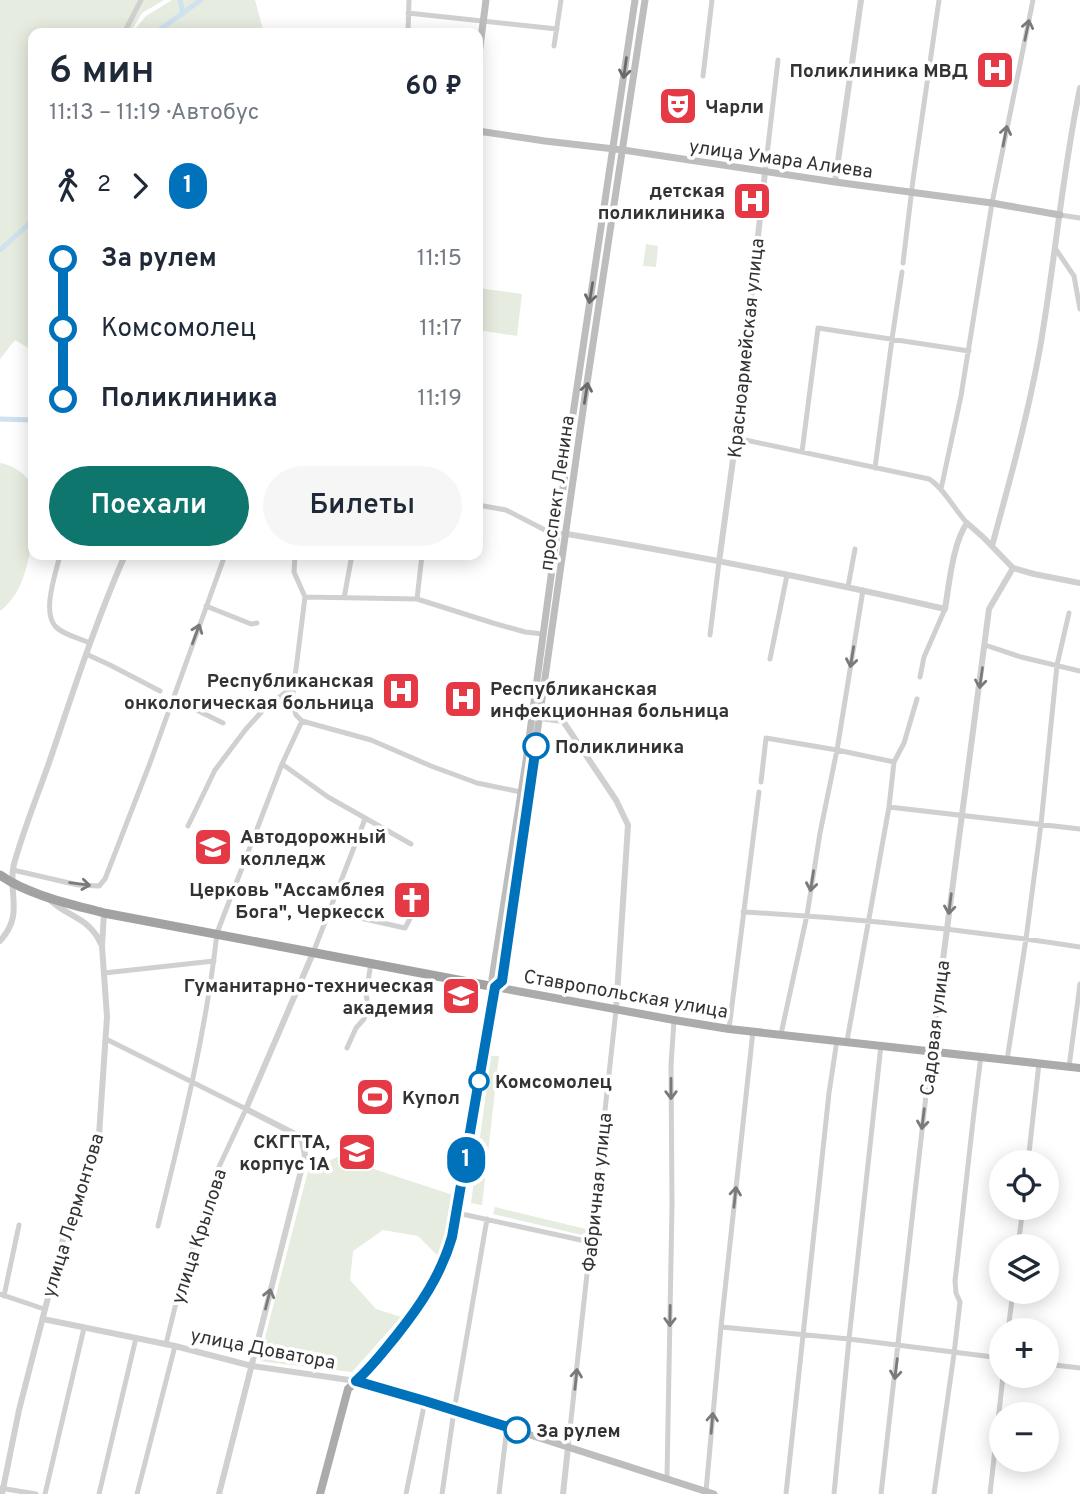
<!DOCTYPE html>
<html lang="ru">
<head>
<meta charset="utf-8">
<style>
  :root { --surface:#fff; --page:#f6f6f7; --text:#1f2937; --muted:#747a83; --accent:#0f766e }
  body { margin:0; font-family:Overpass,sans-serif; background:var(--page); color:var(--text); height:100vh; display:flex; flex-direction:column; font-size:26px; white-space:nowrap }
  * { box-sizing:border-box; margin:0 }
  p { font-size:23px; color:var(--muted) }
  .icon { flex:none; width:38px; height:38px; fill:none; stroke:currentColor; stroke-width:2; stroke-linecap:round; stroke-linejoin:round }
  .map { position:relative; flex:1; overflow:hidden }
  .side { position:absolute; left:28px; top:28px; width:455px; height:532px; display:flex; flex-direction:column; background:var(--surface); border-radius:14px; box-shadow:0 4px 18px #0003 }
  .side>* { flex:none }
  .badge { padding:0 14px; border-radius:23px; font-size:24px; line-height:46px }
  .tools { position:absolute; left:989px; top:1150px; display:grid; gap:14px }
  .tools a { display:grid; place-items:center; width:70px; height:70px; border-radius:50%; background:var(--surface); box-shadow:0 4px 18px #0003; font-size:35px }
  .map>.badge { position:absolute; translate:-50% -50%; box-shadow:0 0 0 4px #fff }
  .legs { display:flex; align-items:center; gap:10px; height:77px; padding:0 21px; font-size:23px }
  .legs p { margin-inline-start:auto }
  .head { display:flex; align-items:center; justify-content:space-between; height:119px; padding:0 21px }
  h1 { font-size:38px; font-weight:600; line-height:52px }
  .cta { display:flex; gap:14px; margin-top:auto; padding:14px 21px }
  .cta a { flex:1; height:80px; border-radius:42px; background:var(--accent); color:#fff; font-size:28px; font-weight:600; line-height:80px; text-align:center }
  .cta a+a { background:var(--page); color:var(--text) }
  ul { padding:0 21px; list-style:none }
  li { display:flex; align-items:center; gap:24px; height:70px; font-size:26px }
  li i { display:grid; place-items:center; width:10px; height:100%; margin:0 9px; background:currentColor }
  li i::after { content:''; width:18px; height:18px; margin:-9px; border:5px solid; border-radius:50%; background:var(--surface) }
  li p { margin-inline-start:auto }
  li:first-child i { background:linear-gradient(#0000 50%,currentColor 0) }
  li:last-child i { background:linear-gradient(currentColor 50%,#0000 0) }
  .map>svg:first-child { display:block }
  .green { fill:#e6ecdf }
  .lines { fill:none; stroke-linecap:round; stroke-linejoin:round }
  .canal { stroke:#cfe2ee; stroke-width:5 }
  .minor { stroke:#d0d0d0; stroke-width:5 }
  .tertiary { stroke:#d0d0d0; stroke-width:6 }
  .secondary { stroke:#bdbdbd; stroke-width:7 }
  .primary { stroke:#ababab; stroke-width:8 }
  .trunk { stroke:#a2a2a2; stroke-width:9 }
  .oneway { stroke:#7a7a7a }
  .oneway2 { stroke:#6a6a6a }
  .line-1-casing { stroke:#fff; stroke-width:16 }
  .line-1 { stroke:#0072bc; stroke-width:10 }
  .stop-1-dot { fill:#fff; stroke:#0072bc; stroke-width:3.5 }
  .labels { text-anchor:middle; stroke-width:7; stroke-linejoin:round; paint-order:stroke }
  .poi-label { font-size:19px; font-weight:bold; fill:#333; stroke:#fff; text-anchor:end }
  .street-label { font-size:19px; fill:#333; stroke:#fff }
  .stop-label { font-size:19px; font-weight:bold; fill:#333; stroke:#fff; text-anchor:start }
</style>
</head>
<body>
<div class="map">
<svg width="1080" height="1494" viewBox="0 0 1080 1494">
  <rect width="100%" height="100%" fill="#fff"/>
  <path class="green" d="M 0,0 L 164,0 L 142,13 L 130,33 L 33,33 L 33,351 L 15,340 L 0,359 Z
    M 172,0 L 255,0 L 264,33 L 132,33 L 146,16 Z
    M 646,244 L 658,246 L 656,267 L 643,266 Z
    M 478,288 L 522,294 L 517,336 L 478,330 Z
    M 0,463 C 13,465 29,475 33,489 C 35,495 33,504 33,511 C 33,543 28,591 0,611 Z
    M 491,1056 L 499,1056 L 482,1205 L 471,1203 Z
    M 337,1157 L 453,1195 L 446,1229 L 438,1256 L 418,1236 L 383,1230 L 353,1251 L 350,1280 L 376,1309 L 401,1317 L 352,1372 L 259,1361 L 308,1171 Z
    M 495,1207 L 586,1229 L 586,1236 L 493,1214 Z"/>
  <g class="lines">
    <path class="canal" d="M 180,0 L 183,14
      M 155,33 L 201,0
      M 0,250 L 32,221 L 33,212
      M 0,419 L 33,420"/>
    <path class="minor" d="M 408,13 L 557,29
      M 124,33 L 141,0
      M 408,33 L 409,0
      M 554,46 L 561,0
      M 703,76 L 712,0
      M 765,172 L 778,60
      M 1060,215 L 1080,218
      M 1055,248 L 1074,276 L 1080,309
      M 903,263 L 913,180 L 939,0
      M 736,438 L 929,479 C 942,486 955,510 967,523
      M 802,452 L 818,328 L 969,351
      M 875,468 L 892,339 L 902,272
      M 941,489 L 961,396 L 992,203 L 1033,0
      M 478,505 L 506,510 L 545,530 L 560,533
      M 60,555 C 56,573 42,610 55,626 C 63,635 79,638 90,643
      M 295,555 L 294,572 L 305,597 L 292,701 L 296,715 L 302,721
      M 848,587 L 855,549
      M 305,597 L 417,599 L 493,623 L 525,632 L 543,634
      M 344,598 L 352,555
      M 417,599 L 422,555
      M 206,606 L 251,624 L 257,623
      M 710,635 L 719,562
      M 985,645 L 1021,657 L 1080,671
      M 86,654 L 110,665 L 160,691
      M 770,659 L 787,575
      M 920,677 L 924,657 L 945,609
      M 172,698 L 223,723
      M 302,721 L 371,740 L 431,766 L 477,783 L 521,792
      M 282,764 L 328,797 L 411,844
      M 761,782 L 766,738 L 837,750 L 894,762
      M 889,807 L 1080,829
      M 188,826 L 215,770 L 246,729 L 265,708 L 294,686
      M 13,870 L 78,885 L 99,886 L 105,879 L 150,763 L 225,555
      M 329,911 L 405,928 L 423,894
      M 743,912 C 856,918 968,930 1080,947
      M 313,953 L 365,819
      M 104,973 L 214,961
      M 729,1029 L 759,792
      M 781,1034 L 807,915 L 820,833 L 837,750 L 863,590
      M 106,1039 L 246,1109 L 218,1169 L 213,1190 L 197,1234 L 175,1307 L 166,1344
      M 847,1041 L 889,807 L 894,762 L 904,743 L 917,699
      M 347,1048 L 356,1028 L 364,1019 L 368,1005 L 366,994 L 371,963
      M 1007,1060 L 1026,939 L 1041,824 L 1057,665 L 1069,613
      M 1069,1067 L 1080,984
      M 1028,1162 L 1039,1063
      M 457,1213 L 590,1242
      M 158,1226 C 182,1129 206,1033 217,933 L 282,764 L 302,721
      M 1018,1246 L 1023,1208
      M 0,1294 L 44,1309
      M 4,1296 L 19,1225
      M 721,1327 L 849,1339 L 1001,1358
      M 1008,1330 L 1013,1292
      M 1046,1364 L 1080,1368
      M 568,1447 L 616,1010
      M 667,1478 L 672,1205 L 671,1065 L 674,1020
      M 0,1488 L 36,1494
      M 706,1491 L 721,1327 L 753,1031
      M 45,1494 L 84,1328
      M 99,1494 L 136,1338
      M 137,1494 L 175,1346
      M 406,1494 L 425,1401
      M 442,1494 L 454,1411 L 487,1219
      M 499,1494 L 507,1427
      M 786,1494 L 829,1093 L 837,1040
      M 834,1494 L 849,1339 L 881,1045
      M 881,1494 L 931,1051
      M 934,1494 L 954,1354 L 960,1302 L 956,1293 L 955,1281 C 964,1206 971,1131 981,1056
      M 990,1494 L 1003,1376"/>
    <path class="tertiary" d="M 835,182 L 861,0
      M 567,534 C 693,555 820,580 945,609 C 949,585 953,542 967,523 L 983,537 L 1013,568 L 1034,574 L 1080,583
      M 992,546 C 1010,480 1028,415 1040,348 C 1055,262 1062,174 1080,88
      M 719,562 L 736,438 L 765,172
      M 540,718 L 563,721 L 616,800 L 628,825 L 616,1010
      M 50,900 C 69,918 89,917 101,944
      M 0,941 C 25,914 7,892 14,864 C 24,828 39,792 51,757 C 74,689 96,621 125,555
      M 931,1051 L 989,609 L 1013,568
      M 43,1319 L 175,1346 L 252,1366 L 356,1381
      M 2,1494 L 19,1410 L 70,1212 L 99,1135 L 107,1017 L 102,946 L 104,913
      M 219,1494 L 305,1155 L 302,1141 L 297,1135 L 246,1109 L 313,953
      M 563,1494 L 568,1447"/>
    <path class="secondary" d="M 635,0 L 573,414 L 526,761 L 492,979 L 495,987 L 502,981 L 584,403 L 645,0
      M 478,62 L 486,0
      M 478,131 L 545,141 L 623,150 L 835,182 L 992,203 L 1060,215
      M 356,1381 L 425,1401 L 714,1494"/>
    <path class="primary" d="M 320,1494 L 348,1389 L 369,1369 L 414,1314 L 431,1287 L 448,1252 L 457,1213 L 495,987 L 674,1020 L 729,1029 L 1080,1068"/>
    <path class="trunk" d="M 0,875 C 28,895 71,904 104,913 L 495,987"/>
  </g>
  <defs><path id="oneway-shaft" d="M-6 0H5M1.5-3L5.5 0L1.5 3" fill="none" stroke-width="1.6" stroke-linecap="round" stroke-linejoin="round" transform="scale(1.75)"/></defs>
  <g class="oneway">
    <use href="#oneway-shaft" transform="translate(1027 30) rotate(-78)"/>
    <use href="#oneway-shaft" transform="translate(1005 136) rotate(-79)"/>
    <use href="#oneway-shaft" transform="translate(196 634) rotate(-70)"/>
    <use href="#oneway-shaft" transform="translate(852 657) rotate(99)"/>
    <use href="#oneway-shaft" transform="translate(981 678) rotate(98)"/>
    <use href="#oneway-shaft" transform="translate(812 881) rotate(99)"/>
    <use href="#oneway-shaft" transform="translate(80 884) rotate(8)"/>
    <use href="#oneway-shaft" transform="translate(950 904) rotate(97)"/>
    <use href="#oneway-shaft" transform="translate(671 1089) rotate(90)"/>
    <use href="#oneway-shaft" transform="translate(923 1119) rotate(97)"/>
    <use href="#oneway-shaft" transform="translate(735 1197) rotate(-84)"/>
    <use href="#oneway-shaft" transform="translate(268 1299) rotate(-76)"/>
    <use href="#oneway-shaft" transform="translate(670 1316) rotate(91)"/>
    <use href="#oneway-shaft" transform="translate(896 1369) rotate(97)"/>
    <use href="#oneway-shaft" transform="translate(576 1379) rotate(-84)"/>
    <use href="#oneway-shaft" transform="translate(712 1423) rotate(-85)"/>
  </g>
  <g class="oneway2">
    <use href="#oneway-shaft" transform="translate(625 68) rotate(98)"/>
    <use href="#oneway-shaft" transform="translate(591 293) rotate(99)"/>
    <use href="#oneway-shaft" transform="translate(586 393) rotate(-81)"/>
  </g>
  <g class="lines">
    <defs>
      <path id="line-1" d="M 517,1430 L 425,1401 L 356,1381 C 371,1368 383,1352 396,1336 C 420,1306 441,1275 452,1237 L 495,987 L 502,981 L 536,746"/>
    </defs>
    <use href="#line-1" class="line-1-casing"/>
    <use href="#line-1" class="line-1"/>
  </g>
  <defs>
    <symbol id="hospital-square" viewBox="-11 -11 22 22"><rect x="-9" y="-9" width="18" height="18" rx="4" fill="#e63946" stroke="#fff"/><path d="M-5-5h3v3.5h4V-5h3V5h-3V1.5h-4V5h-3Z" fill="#fff"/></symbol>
    <symbol id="theatre-square" viewBox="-11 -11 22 22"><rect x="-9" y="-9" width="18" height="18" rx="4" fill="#e63946" stroke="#fff"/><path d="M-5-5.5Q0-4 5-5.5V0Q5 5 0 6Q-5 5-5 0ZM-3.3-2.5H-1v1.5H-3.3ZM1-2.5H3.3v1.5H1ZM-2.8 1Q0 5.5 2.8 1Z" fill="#fff"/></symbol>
    <symbol id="university-square" viewBox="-11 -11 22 22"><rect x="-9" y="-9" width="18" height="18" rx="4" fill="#e63946" stroke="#fff"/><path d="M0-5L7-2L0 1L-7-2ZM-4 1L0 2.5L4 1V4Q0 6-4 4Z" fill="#fff"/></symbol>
    <symbol id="church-square" viewBox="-11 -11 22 22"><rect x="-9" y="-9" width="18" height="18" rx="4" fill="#e63946" stroke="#fff"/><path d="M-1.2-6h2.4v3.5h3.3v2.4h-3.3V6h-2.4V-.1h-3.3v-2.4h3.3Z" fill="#fff"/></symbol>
    <symbol id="stadium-square" viewBox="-11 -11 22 22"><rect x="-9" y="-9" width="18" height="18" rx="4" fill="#e63946" stroke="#fff"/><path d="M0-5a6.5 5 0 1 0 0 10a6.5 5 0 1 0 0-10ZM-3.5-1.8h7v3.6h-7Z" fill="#fff"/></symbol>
  </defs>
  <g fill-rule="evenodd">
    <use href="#hospital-square" x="973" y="48" width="44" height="44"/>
    <use href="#theatre-square" x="656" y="84" width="44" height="44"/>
    <use href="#hospital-square" x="730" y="179" width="44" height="44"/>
    <use href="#hospital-square" x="379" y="669" width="44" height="44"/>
    <use href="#hospital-square" x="441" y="677" width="44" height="44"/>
    <use href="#university-square" x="191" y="825" width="44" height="44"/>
    <use href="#church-square" x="390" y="878" width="44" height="44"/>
    <use href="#university-square" x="439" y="974" width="44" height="44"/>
    <use href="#stadium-square" x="353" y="1075" width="44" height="44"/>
    <use href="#university-square" x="335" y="1130" width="44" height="44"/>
  </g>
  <g class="stop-1-dot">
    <circle cx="536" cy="746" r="12"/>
    <circle cx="479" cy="1081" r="9"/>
    <circle cx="517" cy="1430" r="12"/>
  </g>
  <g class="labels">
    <g class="poi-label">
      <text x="968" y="77">Поликлиника МВД</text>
      <text x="705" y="113" text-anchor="start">Чарли</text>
      <text x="725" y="197">детская<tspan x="725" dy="22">поликлиника</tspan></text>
      <text x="374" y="687">Республиканская<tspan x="374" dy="22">онкологическая больница</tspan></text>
      <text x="490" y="695" text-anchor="start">Республиканская<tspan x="490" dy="22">инфекционная больница</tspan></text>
      <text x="240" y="843" text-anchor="start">Автодорожный<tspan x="240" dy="22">колледж</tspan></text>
      <text x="385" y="896">Церковь "Ассамблея<tspan x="385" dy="22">Бога", Черкесск</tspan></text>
      <text x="434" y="992">Гуманитарно-техническая<tspan x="434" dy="22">академия</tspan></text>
      <text x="402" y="1104" text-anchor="start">Купол</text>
      <text x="330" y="1148">СКГГТА,<tspan x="330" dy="22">корпус 1А</tspan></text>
    </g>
    <g class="street-label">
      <text transform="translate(781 158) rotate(8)" y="7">улица Умара Алиева</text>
      <text transform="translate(745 348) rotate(-84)" y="7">Красноармейская улица</text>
      <text transform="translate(556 493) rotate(-82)" y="7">проспект Ленина</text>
      <text transform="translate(626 993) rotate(10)" y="7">Ставропольская улица</text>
      <text transform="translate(934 1028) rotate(-83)" y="7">Садовая улица</text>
      <text transform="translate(596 1192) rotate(-84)" y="7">Фабричная улица</text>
      <text transform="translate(72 1215) rotate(-73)" y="7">улица Лермонтова</text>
      <text transform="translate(198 1236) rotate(-72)" y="7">улица Крылова</text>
      <text transform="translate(263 1348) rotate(11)" y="7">улица Доватора</text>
    </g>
    <g class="stop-label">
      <text x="555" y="753">Поликлиника</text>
      <text x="495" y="1088">Комсомолец</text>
      <text x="536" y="1437">За рулем</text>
    </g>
  </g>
</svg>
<div class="tools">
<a><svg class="icon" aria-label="locate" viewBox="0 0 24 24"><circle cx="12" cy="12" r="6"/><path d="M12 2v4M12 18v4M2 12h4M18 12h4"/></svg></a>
<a><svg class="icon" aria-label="layers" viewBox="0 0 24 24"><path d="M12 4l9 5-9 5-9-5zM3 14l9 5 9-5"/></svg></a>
<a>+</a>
<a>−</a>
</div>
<b class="badge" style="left:466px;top:1160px;background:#0072bc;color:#fff">1</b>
<section class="side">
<div class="head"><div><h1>6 мин</h1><p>11:13 – 11:19 · Автобус</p></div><b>60 ₽</b></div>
<div class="legs"><svg class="icon" aria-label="walk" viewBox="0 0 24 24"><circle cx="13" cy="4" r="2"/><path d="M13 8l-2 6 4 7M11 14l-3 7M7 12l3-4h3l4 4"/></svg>2<svg class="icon" aria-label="forward" viewBox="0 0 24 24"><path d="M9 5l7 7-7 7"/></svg><b class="badge" style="background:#0072bc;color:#fff">1</b></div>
<ul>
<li><i style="color:#0072bc"></i><b>За рулем</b><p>11:15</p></li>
<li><i style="color:#0072bc"></i><span>Комсомолец</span><p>11:17</p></li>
<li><i style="color:#0072bc"></i><b>Поликлиника</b><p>11:19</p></li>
</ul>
<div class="cta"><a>Поехали</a><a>Билеты</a></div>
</section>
</div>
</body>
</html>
